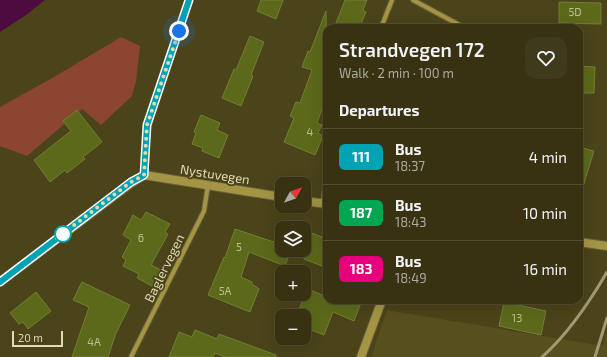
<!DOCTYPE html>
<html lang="en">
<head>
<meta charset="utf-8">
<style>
  :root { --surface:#383213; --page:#3f3a1c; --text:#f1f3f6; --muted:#abaaa0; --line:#524d33 }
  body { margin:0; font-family:"Exo 2",sans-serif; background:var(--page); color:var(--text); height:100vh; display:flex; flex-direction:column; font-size:15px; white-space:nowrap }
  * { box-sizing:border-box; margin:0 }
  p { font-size:13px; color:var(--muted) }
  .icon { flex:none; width:22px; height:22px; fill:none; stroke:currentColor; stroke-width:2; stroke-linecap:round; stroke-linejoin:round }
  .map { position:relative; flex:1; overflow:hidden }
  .drawer { position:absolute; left:323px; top:24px; width:260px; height:280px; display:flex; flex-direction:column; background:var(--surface); border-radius:12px; box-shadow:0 4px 16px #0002,0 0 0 1px var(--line) }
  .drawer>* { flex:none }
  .badge { padding:0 8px; border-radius:6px; font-size:14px; line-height:26px }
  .needle { width:26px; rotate:50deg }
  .controls { position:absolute; left:275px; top:177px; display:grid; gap:8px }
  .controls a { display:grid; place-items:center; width:36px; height:36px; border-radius:8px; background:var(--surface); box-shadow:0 4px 16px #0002,0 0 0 1px var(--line); font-size:20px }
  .scale { position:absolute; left:12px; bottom:10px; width:51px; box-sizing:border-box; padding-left:4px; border:2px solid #e0dab3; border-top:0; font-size:11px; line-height:14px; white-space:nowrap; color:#e0dab3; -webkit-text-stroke:3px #4b4319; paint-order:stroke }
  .you { position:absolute; width:20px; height:20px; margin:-10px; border:3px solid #fff; border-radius:50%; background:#1a73e8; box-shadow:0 0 0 6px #1a73e833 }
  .map>.badge { position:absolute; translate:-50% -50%; box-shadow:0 0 0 2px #fff }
  h2 { padding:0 16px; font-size:15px; line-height:36px }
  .round { display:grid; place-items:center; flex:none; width:42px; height:42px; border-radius:12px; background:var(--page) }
  .headline { display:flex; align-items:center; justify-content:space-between; height:68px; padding:0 16px }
  h1 { font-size:19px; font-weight:600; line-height:30px }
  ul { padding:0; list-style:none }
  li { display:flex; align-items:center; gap:12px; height:56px; padding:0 16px; border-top:1px solid var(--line) }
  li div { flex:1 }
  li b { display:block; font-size:15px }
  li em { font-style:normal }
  li .badge { min-width:44px; font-weight:700; text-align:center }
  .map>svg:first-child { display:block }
  .built { fill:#584f1f }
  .green { fill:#8c452e }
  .water { fill:#4e0b3f }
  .building { fill:#5c691b; stroke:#717f34 }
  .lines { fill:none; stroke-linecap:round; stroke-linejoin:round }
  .street-casing { stroke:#696239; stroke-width:6 }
  .secondary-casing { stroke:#696239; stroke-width:10 }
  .street { stroke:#a49545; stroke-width:4 }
  .secondary { stroke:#a49545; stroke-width:8 }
  .rail { stroke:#a09971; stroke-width:3 }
  .line-casing { stroke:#fff; stroke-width:9 }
  .line { stroke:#00a3b4; stroke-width:6 }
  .walk { stroke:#e0dab3; stroke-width:4; stroke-dasharray:0 7.2 }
  .stop-dot { fill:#fff; stroke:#00a3b4; stroke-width:2 }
  .labels { text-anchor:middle; stroke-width:3.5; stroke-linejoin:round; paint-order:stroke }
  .number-label { font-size:11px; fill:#bfbe8d }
  .street-label { font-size:13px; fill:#e0dab3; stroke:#4b4319 }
</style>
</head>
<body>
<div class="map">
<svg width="607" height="357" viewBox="0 0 607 357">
  <rect width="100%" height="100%" fill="#4b4319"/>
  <path class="built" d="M 387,310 L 603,346 L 607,330 L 607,357 L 371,357 Z"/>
  <path class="green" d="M 121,37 L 140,46 L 136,81 L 132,96 L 101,125 L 82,109 L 27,156 L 0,146 L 0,107 L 54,77 Z"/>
  <path class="water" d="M 0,0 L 45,0 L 26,15 L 0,32 Z"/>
  <path class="building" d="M 261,0 L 283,0 L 276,19 L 257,11 Z
    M 345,0 L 367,0 L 363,10 L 366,12 L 361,24 L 358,23 L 356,28 L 334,28 Z
    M 559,2 L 601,3 L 601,24 L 559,23 Z
    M 326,11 L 327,95 L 317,123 L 322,125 L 318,133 L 323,136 L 315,155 L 284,142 L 294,118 L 290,116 L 296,102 L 300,103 L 312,70 L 302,67 L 308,51 L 310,52 Z
    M 250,36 L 264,42 L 251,75 L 253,76 L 241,106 L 222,98 L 234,69 L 236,70 Z
    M 579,66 L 595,67 L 594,93 L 579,93 Z
    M 77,110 L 102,142 L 83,157 L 85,159 L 67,173 L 65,170 L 50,182 L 34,160 L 71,131 L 63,121 Z
    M 201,115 L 220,123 L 217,130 L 228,135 L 219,158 L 202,151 L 203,148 L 192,144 L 196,133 L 194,132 Z
    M 579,147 L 594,151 L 582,190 L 579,190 Z
    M 146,212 L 170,224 L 165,232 L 168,234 L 151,265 L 161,270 L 152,286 L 137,278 L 139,274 L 123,266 L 126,260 L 122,257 L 131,240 L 123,235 L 133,215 L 141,220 Z
    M 235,229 L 277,243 L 278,241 L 282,244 L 282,250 L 291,250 L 285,266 L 249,252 L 241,277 L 252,282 L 252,284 L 259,289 L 250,312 L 208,295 L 224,257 L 225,258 Z
    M 312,233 L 327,239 L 327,268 L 304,259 L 304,234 L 311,236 Z
    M 82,282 L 130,305 L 116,333 L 108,357 L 72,357 L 89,307 L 73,300 Z
    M 308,289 L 327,297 L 327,300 L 362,300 L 354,321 L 333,312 L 324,335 L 309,329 L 311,326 L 304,323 L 304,316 L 296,316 Z
    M 36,292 L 51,311 L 28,329 L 23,322 L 19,324 L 10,313 Z
    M 504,302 L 546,311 L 541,335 L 499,326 Z
    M 195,330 L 217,339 L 219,334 L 276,355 L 276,357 L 225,357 L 215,353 L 213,357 L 169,357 L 179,332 L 192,337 Z"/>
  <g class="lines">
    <defs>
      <path id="street" d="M 413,0 L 465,28
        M 381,28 L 392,0
        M 144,175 L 147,125 L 189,0
        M 323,203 L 327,172
        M 131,357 L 204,211 L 208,185"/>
      <path id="secondary" d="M 304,201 L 327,204
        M 579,242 L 607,246
        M 0,282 L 131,183 L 144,175 L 282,197
        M 361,357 L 382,300"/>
    </defs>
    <use href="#street" class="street-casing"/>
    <use href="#secondary" class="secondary-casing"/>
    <use href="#street" class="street"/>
    <use href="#secondary" class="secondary"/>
    <path class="rail" d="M 542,357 C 569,333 589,303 607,272
      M 595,357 L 607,318"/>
  </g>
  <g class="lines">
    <defs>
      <path id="line" d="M 0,282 L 131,182 L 144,175 L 147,125 L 189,0"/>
    </defs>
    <use href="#line" class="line-casing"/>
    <use href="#line" class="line"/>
    <path class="walk" d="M 63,234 L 57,238 L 131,182 L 144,175 L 147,125 L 179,31"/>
  </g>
  <circle class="stop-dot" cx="63" cy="234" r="8"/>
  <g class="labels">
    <g class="number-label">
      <text x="575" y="16">5D</text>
      <text x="310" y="136">4</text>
      <text x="141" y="242">6</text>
      <text x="239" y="251">5</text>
      <text x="225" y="295">5A</text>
      <text x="517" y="322">13</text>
      <text x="94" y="346">4A</text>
    </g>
    <g class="street-label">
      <text transform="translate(215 174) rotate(9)" y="5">Nystuvegen</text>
      <text transform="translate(164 268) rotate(-64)" y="5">Baglervegen</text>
    </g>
  </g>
</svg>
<div class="controls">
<a><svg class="needle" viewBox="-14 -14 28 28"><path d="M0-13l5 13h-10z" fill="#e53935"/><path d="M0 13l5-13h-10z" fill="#abaaa0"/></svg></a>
<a><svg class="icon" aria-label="layers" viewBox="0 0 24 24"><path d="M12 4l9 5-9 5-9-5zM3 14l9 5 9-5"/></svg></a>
<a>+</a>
<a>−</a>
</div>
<div class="scale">20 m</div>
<div class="you" style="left:179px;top:31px"></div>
<section class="drawer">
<div class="headline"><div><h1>Strandvegen 172</h1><p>Walk · 2 min · 100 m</p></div><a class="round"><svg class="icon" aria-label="heart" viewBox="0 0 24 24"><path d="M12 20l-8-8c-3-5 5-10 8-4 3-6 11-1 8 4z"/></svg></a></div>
<h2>Departures</h2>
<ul>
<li><span class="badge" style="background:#00a3b4;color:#fff">111</span><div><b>Bus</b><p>18:37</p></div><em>4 min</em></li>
<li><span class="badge" style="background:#00a651;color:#fff">187</span><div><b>Bus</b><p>18:43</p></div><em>10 min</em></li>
<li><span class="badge" style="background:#e6007e;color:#fff">183</span><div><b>Bus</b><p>18:49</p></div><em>16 min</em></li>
</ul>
</section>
</div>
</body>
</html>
